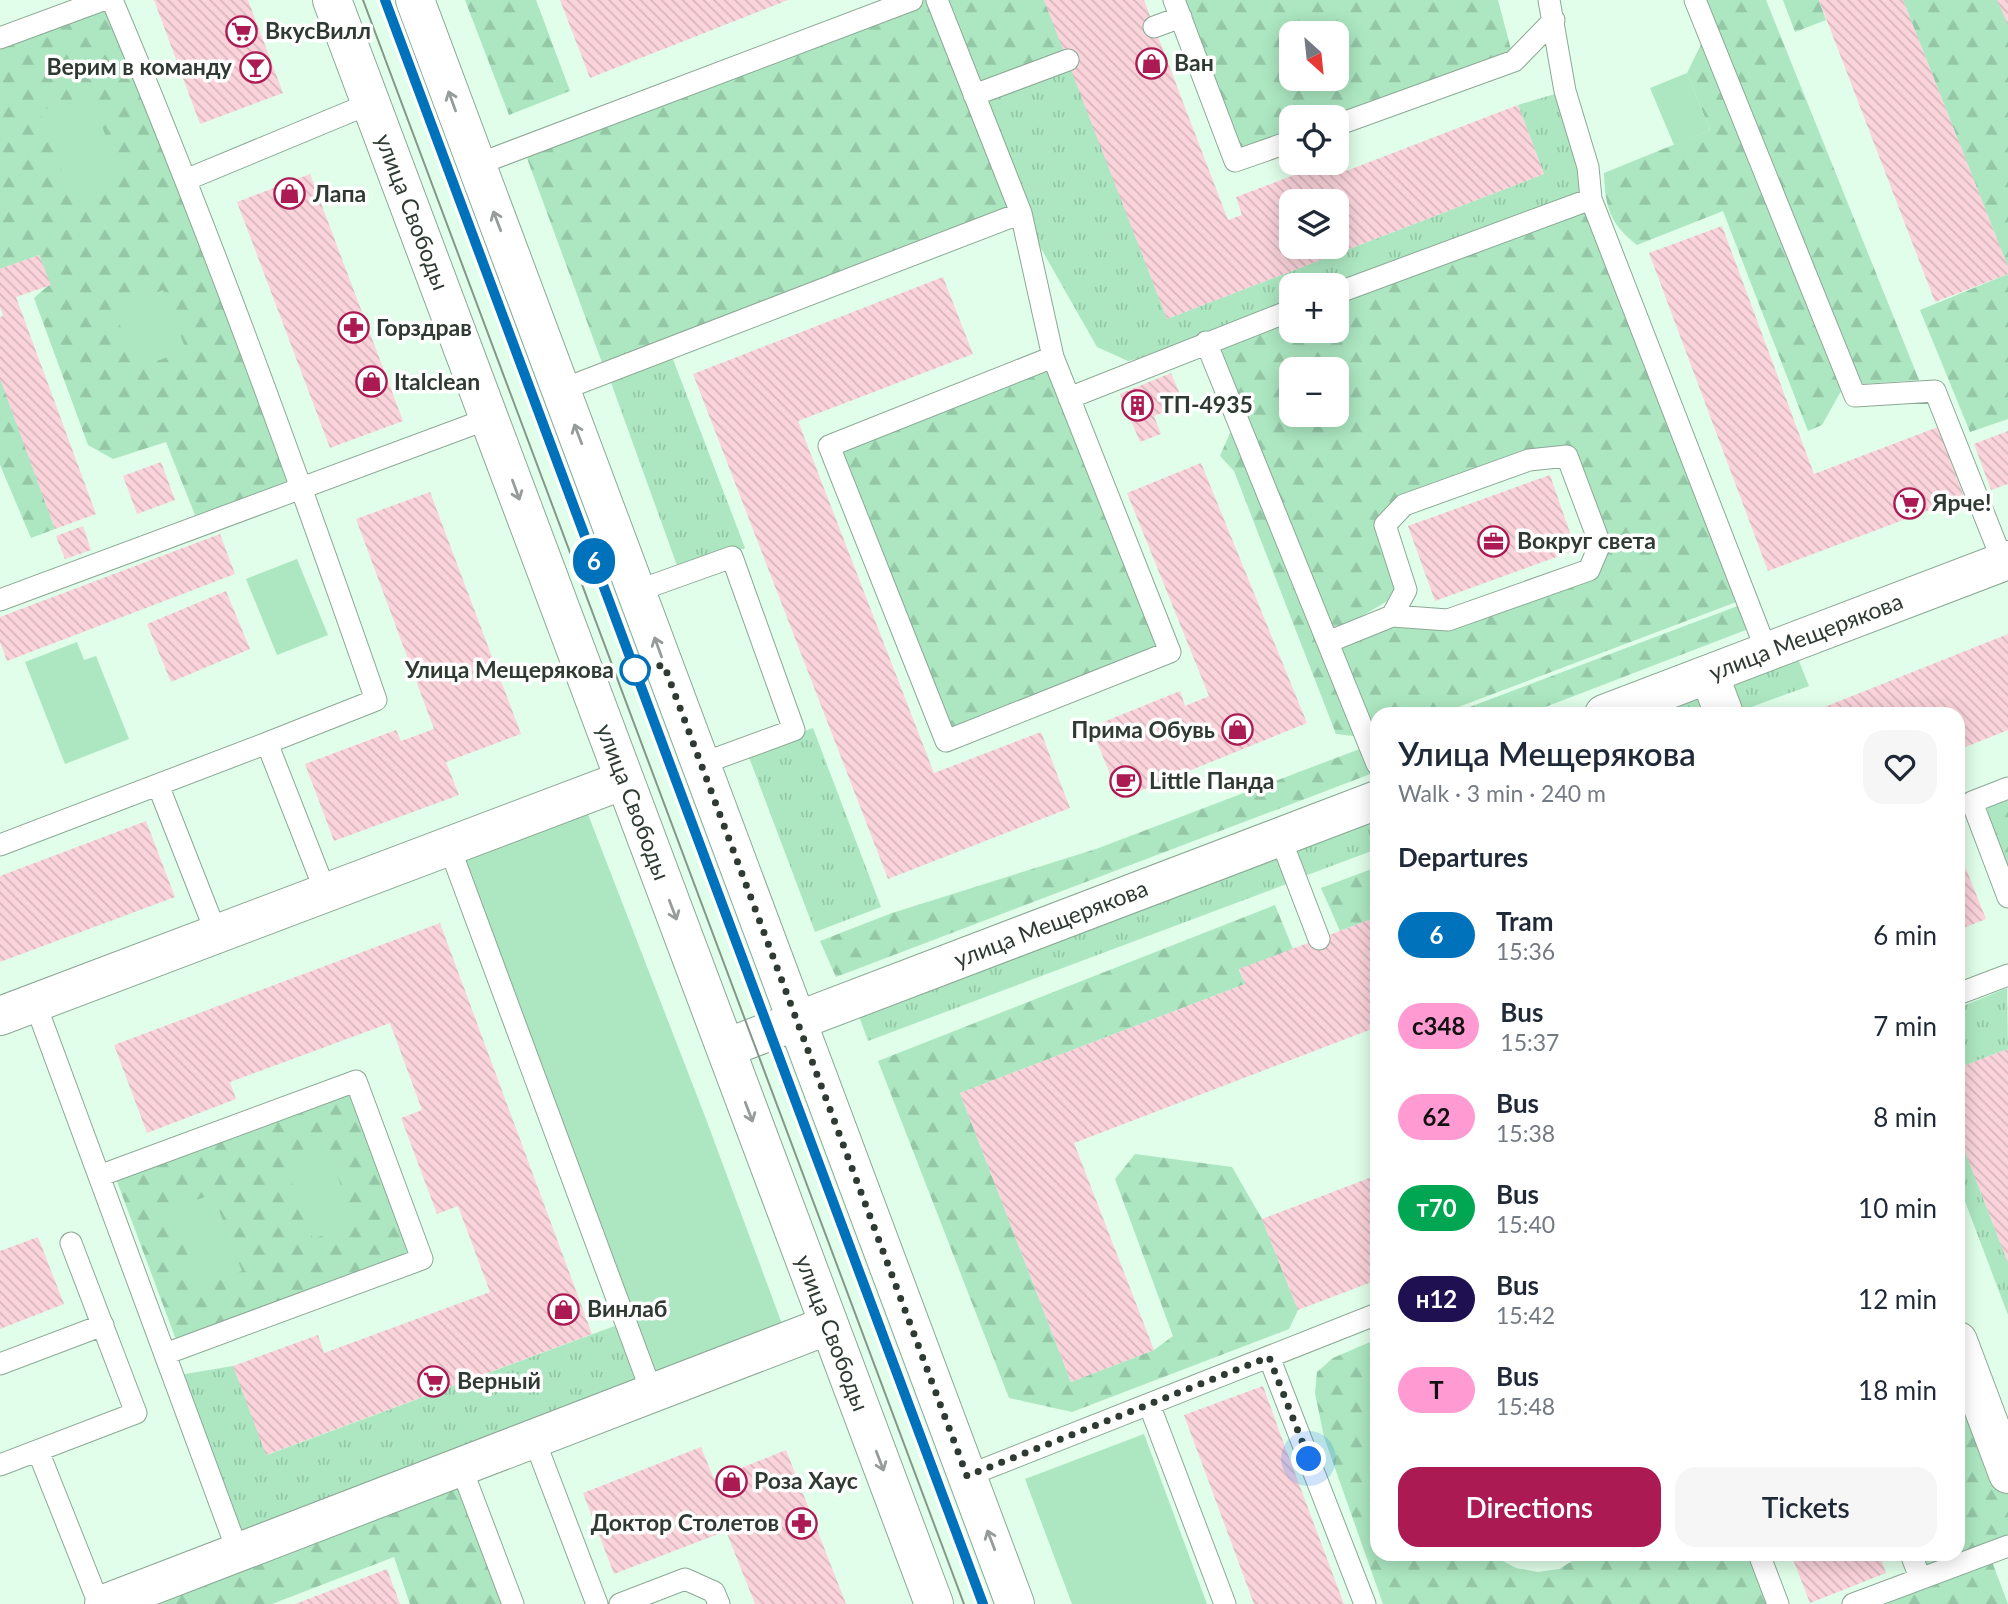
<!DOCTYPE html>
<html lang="en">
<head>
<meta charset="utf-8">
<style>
  :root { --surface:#fff; --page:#f6f6f7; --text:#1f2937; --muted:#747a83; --accent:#ab1a52 }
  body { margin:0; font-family:Lato,sans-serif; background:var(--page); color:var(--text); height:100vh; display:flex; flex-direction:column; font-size:26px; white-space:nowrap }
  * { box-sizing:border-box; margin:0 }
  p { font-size:23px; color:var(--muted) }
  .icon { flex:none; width:38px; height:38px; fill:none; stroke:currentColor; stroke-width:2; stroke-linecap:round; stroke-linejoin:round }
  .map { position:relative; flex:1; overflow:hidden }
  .details { position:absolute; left:1370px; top:707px; width:595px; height:854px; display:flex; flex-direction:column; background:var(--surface); border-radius:21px; box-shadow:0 4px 18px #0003 }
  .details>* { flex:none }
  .badge { padding:0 14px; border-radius:23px; font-size:24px; line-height:46px }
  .needle { width:46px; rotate:153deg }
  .tools { position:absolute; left:1279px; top:21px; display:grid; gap:14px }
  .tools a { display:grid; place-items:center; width:70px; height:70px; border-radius:14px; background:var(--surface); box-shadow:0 4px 18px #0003; font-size:35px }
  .you { position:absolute; width:35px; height:35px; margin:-18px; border:5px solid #fff; border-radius:50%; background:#1a73e8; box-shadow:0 0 0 10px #1a73e833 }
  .map>.badge { position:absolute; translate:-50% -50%; box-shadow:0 0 0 4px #fff }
  h2 { padding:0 28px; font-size:26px; line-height:63px }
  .round { display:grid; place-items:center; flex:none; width:74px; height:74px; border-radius:21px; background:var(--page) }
  .summary { display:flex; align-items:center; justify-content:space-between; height:119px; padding:0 28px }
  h1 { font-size:33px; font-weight:600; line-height:52px }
  .primary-button { display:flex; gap:14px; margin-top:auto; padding:14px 28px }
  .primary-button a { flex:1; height:80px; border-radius:21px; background:var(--accent); color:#fff; font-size:28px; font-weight:600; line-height:80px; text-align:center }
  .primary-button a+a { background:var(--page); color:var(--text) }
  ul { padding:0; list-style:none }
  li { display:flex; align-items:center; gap:21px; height:91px; padding:0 28px }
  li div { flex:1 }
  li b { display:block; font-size:26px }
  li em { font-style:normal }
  li .badge { min-width:77px; font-weight:700; text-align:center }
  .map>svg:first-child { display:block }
  .grass { fill:url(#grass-tufts) }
  .forest { fill:url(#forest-firs); fill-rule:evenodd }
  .park { fill:#ace7c1 }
  .building { fill:url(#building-back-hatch); fill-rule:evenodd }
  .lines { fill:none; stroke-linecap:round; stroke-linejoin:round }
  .service-casing { stroke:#8ca895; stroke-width:23 }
  .minor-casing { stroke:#8ca895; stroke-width:40 }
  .secondary-casing { stroke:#8ca895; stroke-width:40 }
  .service { stroke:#fff; stroke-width:21 }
  .minor { stroke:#fff; stroke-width:38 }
  .secondary { stroke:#fff; stroke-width:38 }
  .tram { stroke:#84988a; stroke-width:2 }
  .oneway { stroke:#969c98 }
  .line-casing { stroke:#fff; stroke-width:16 }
  .line { stroke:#0072bc; stroke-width:10 }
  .walk { stroke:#2e3a32; stroke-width:7; stroke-dasharray:0 12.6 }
  .stop-dot { fill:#fff; stroke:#0072bc; stroke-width:3.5 }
  .labels { text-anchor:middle; stroke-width:7; stroke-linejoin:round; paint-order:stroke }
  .poi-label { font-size:23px; font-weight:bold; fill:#2e3a32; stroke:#fff; text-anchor:start }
  .street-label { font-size:23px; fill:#2e3a32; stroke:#fff }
  .stop-label { font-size:23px; font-weight:bold; fill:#2e3a32; stroke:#fff; text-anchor:end }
</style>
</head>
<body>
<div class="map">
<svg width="2008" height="1604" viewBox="0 0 2008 1604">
  <defs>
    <pattern id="grass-tufts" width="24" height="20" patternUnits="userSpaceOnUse" patternTransform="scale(1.75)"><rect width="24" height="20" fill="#ace7c1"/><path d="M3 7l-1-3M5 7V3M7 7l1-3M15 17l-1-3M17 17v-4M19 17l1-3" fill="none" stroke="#94c7a6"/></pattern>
    <pattern id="forest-firs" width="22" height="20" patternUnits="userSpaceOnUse" patternTransform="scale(1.75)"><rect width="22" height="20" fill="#ace7c1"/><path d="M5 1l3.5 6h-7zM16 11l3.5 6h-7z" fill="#94c7a6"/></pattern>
    <pattern id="building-back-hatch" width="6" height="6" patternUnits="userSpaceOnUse" patternTransform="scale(1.75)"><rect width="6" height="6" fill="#fbd3db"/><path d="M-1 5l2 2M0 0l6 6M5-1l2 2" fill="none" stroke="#d7b6bc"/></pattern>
  </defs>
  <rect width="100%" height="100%" fill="#e0fee9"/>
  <path class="grass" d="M 1068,60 L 1167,319 L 1544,174 L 1518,105 L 1565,91 L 1591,199 L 1337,285 L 1292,285 L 1291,310 L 1206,342 L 1128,361 L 1097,347 L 1021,213 L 974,95 Z
    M 671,354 L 745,548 L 679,571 L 609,377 Z
    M 1794,649 L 1809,686 L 1732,714 L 1716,678 Z
    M 1705,681 L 1717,714 L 1618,714 Z
    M 813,728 L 881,907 L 815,932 L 747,752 Z
    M 1377,806 L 1377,849 L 1302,877 L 1288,840 Z
    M 1275,845 L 1289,883 L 868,1041 L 855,1005 Z
    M 2007,988 L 2008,1049 L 1958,1068 L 1958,1008 Z
    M 1958,1133 L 2008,1263 L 2008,1315 L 1958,1183 Z
    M 620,1324 L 644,1389 L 244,1542 L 179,1375 L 233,1366 L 267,1455 Z"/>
  <path class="forest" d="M 465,0 L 536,0 L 570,91 L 509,115 Z
    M 912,0 L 1044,0 L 1068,60 L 974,95 L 1021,213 L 604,368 L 524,150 Z
    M 1174,0 L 1498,0 L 1514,61 L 1337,117 L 1292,117 L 1291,141 L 1235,161 ZM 1292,33 L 1337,33 L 1337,79 L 1292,79 Z
    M 1707,0 L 1766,0 L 1919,380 L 1862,384 L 1841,391 L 1822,425 L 1808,431 L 1723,211 L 1637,245 C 1610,224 1605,207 1604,173 L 1710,130 L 1687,73 L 1714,18 Z
    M 1783,0 L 1819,0 L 1826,20 L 1795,32 Z
    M 1903,0 L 2008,0 L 2008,267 Z
    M 107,6 L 180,190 L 290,484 L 195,515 L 166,442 L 113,459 L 88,445 L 34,298 L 50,284 L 39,255 L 0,269 L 0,47 Z
    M 1591,199 L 1747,598 L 1440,714 L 1377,714 L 1377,738 L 1328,642 L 1392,616 L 1448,620 L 1588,570 L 1600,544 L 1567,456 L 1529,460 L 1385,525 L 1406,590 L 1352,622 L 1324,633 L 1206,342 L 1291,310 L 1292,331 L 1337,331 L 1337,293 ZM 1292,369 L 1337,369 L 1337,415 L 1292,415 Z
    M 2008,274 L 2008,419 L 1970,432 L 1920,310 Z
    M 1050,368 L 1159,648 L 953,729 L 840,450 Z
    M 0,377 L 55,529 L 31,538 L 0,465 Z
    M 1230,433 L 1240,438 L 1361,737 L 1336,734 L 1234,471 L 1220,456 Z
    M 1743,604 L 1751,628 L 1527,714 L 1451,714 Z
    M 1365,747 L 1373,773 L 836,977 L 820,941 L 892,913 L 1096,849 Z
    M 2008,795 L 2008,878 L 1983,812 L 1992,801 Z
    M 1377,867 L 1377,917 L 1340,931 L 1321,888 Z
    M 1275,905 L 1293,949 L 1239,970 L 1245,984 L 960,1093 L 1071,1382 L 1154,1350 L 1173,1336 L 1115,1179 L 1135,1154 L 1232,1167 L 1262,1219 L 1298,1310 L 1289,1329 L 1072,1412 L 1009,1398 L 878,1061 Z
    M 354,1087 L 414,1257 L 178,1345 L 115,1176 Z
    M 1377,1339 L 1377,1554 L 1490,1554 L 1516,1568 L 1538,1572 L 1559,1569 L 1584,1554 L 1749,1554 L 1767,1604 L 1383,1604 L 1324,1437 L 1315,1393 L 1317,1372 L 1333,1358 Z
    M 1958,1341 L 2008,1474 L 2008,1546 L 1920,1578 L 1911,1554 L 1958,1554 Z
    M 458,1480 L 507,1604 L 410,1604 L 394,1557 L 272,1604 L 131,1604 Z
    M 1991,1559 L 2008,1604 L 1873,1604 Z"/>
  <path class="park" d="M 1687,73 L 1710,130 L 1674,145 L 1650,88 Z
    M 90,93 L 121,178 L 71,196 L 40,111 Z
    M 163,290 L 186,350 L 136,369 L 114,309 Z
    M 297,559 L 328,635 L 277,655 L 246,579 Z
    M 77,642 L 84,660 L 96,656 L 129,739 L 65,764 L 25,662 Z
    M 584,804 L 706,1119 L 785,1332 L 656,1382 L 460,851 Z
    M 326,1146 L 355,1223 L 313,1239 L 284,1161 Z
    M 213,1194 L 242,1271 L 199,1287 L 171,1209 Z
    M 1144,1434 L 1207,1604 L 1072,1604 L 1025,1479 Z"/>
  <path class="building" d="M 154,0 L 248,0 L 283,93 L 200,124 Z
    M 560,0 L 788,0 L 590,78 Z
    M 1044,0 L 1144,0 L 1228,220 L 1242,215 L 1236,197 L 1326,163 L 1337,163 L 1340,157 L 1346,171 L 1518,105 L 1544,174 L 1167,319 ZM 1292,201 L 1337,201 L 1337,247 L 1292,247 Z
    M 1819,0 L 1903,0 L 2008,267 L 2008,274 L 1935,302 Z
    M 1997,0 L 2008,0 L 2008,25 Z
    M 310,174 L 403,421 L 330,448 L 237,202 Z
    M 1722,226 L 1814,474 L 1938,427 L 1964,497 L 1768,571 L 1649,253 Z
    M 39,255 L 51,285 L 16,297 L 96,514 L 55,529 L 0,379 L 0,317 L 3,316 L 0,307 L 0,269 Z
    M 943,277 L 973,354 L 798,421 L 934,773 L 1041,732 L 1070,808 L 888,879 L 693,374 Z
    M 1171,373 L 1184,404 L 1154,416 L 1161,434 L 1140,442 L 1120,394 Z
    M 2008,431 L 2008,484 L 1991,490 L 1974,444 Z
    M 161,462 L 175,500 L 137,514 L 123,476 Z
    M 1201,463 L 1307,723 L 1120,799 L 1091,727 L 1180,691 L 1185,706 L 1209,696 L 1127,493 Z
    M 1550,475 L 1576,550 L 1435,601 L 1408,526 Z
    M 430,492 L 521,734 L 446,762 L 459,795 L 334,841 L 305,764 L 396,730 L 401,741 L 434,729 L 356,519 Z
    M 83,526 L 91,550 L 65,559 L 56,536 Z
    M 220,534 L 235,574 L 7,661 L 0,642 L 0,617 Z
    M 226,591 L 250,649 L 171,682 L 147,624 Z
    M 2008,634 L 2008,730 L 1958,750 L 1958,714 L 1807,714 Z
    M 146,821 L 175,897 L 0,962 L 0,876 Z
    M 1958,849 L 1986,919 L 1958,930 Z
    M 1377,917 L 1377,1027 L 1074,1143 L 1154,1350 L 1071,1382 L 960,1093 L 1245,984 L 1239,969 Z
    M 440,923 L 592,1334 L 266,1455 L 233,1366 L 318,1335 L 324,1353 L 490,1292 L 458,1206 L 437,1214 L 401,1118 L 422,1110 L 390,1023 L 230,1082 L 236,1099 L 147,1133 L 114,1045 Z
    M 2008,1049 L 2008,1263 L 1958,1133 L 1958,1068 Z
    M 1377,1175 L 1377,1280 L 1298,1310 L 1262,1219 Z
    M 38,1237 L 64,1304 L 0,1329 L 0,1251 Z
    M 1263,1386 L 1284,1444 L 1344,1604 L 1254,1604 L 1184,1415 Z
    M 701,1447 L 714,1479 L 786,1450 L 846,1604 L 755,1604 L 726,1531 L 614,1574 L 583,1493 Z
    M 1791,1554 L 1879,1554 L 1886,1573 L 1810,1603 Z
    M 387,1569 L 400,1604 L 295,1604 Z"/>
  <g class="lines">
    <defs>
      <path id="service" d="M 112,0 C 209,230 294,464 376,700 L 267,743 L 326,893
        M 937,0 L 1021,213 L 1053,357
        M 1174,0 L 1235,161 L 1292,141
        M 1549,0 L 1565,91 L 1588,167 L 1591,199 L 1767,652
        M 1695,0 L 1855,396 L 1935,391 L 2003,562
        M 1154,27 L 1181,17
        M 0,38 L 103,0
        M 974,95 L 1068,60
        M 1337,125 L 1514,61 L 1554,20
        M 476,165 L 912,0
        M 188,179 L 371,103
        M 1337,293 L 1591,199
        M 1206,342 L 1377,764
        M 1053,357 L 1170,652 L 946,741 L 829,446 Z
        M 561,390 L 1021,213
        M 1069,398 L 1292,310
        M 637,591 L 732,557 L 794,730 L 701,764
        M 0,600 L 490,418
        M 1328,642 L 1392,616 L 1406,590 L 1385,525 L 1404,505 L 1529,460 L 1567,456 L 1600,544 L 1589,570 L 1448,620 L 1392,616
        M 158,785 L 217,935
        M 2008,788 L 1972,802 L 2008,897
        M 1280,837 L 1319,939
        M 0,845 L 267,743
        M 449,846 L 652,1393
        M 1958,994 L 2008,975
        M 35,1003 L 238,1552
        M 99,1176 L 356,1081 L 422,1259 L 165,1354
        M 1269,1357 L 1365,1604
        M 0,1364 L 103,1325
        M 1149,1404 L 1225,1604
        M 534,1439 L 597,1604
        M 38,1451 L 99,1604
        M 0,1465 L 136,1413 L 71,1243
        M 461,1467 L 513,1604
        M 967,1476 L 1377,1314
        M 1759,1554 L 1778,1604
        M 1911,1554 L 1920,1578
        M 620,1604 L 685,1579 L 714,1592 L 719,1604
        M 1853,1604 L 2008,1546"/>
      <path id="minor" d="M 1709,674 L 1724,714
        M 1604,714 L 2008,560
        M 0,1016 L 624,780
        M 726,1048 L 1377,800
        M 1958,1341 L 2008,1474
        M 104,1604 L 829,1325"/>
      <path id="secondary" d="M 332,0 L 934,1604
        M 415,0 L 1015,1604"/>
    </defs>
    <use href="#service" class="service-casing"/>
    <use href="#minor" class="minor-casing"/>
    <use href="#secondary" class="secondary-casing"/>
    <use href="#service" class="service"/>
    <use href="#minor" class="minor"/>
    <use href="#secondary" class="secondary"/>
    <path class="tram" d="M 363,0 L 964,1604
      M 385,0 L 983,1604"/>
  </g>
  <defs><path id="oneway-shaft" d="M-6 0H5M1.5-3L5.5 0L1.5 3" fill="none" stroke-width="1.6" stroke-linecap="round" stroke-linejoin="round" transform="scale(1.75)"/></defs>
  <g class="oneway">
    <use href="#oneway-shaft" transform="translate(452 101) rotate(-110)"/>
    <use href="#oneway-shaft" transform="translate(497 221) rotate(-111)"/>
    <use href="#oneway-shaft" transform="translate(578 434) rotate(-111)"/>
    <use href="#oneway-shaft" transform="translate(516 490) rotate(70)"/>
    <use href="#oneway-shaft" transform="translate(658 647) rotate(-110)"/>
    <use href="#oneway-shaft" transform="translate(673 910) rotate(69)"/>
    <use href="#oneway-shaft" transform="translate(749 1112) rotate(69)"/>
    <use href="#oneway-shaft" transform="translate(880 1461) rotate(69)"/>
    <use href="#oneway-shaft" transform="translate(991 1540) rotate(-111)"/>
  </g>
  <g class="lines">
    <defs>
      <path id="line" d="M 385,0 L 983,1604"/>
    </defs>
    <use href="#line" class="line-casing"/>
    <use href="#line" class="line"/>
    <path class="walk" d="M 635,670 L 664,665 L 967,1476 L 1269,1357 L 1309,1459"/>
  </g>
  <defs>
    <symbol id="supermarket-ring" viewBox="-11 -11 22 22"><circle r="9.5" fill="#fff" stroke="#ab1a52" stroke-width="1.5"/><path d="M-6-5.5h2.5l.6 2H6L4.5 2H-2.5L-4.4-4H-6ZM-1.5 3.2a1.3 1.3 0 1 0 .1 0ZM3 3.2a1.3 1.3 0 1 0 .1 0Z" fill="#ab1a52"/></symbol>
    <symbol id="shop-ring" viewBox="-11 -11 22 22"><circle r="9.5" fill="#fff" stroke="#ab1a52" stroke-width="1.5"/><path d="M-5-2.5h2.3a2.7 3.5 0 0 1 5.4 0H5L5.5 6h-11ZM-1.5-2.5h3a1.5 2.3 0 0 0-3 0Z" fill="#ab1a52"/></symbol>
    <symbol id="bar-ring" viewBox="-11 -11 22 22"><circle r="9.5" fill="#fff" stroke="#ab1a52" stroke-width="1.5"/><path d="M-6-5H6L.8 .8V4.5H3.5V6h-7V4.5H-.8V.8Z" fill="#ab1a52"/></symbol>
    <symbol id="pharmacy-ring" viewBox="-11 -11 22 22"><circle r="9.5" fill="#fff" stroke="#ab1a52" stroke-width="1.5"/><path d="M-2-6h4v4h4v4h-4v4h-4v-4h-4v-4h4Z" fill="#ab1a52"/></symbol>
    <symbol id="building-ring" viewBox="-11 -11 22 22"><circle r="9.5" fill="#fff" stroke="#ab1a52" stroke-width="1.5"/><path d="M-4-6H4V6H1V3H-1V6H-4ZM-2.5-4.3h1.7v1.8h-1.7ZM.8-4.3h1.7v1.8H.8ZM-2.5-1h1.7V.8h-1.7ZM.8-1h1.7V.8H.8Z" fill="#ab1a52"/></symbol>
    <symbol id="office-ring" viewBox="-11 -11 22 22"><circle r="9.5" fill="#fff" stroke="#ab1a52" stroke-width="1.5"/><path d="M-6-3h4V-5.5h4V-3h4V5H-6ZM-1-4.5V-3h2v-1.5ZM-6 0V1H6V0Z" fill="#ab1a52"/></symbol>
    <symbol id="cafe-ring" viewBox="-11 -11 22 22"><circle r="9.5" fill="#fff" stroke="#ab1a52" stroke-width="1.5"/><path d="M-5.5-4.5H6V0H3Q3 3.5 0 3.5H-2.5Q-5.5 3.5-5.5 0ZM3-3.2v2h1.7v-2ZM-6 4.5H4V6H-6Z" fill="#ab1a52"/></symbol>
  </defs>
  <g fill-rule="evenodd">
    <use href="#supermarket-ring" x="224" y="14" width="35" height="35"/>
    <use href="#shop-ring" x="1134" y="46" width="35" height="35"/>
    <use href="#bar-ring" x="238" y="50" width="35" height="35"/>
    <use href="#shop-ring" x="272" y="176" width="35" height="35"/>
    <use href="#pharmacy-ring" x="336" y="310" width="35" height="35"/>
    <use href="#shop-ring" x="354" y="364" width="35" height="35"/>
    <use href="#building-ring" x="1120" y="388" width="35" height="35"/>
    <use href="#supermarket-ring" x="1892" y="486" width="35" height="35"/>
    <use href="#office-ring" x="1476" y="524" width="35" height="35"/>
    <use href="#shop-ring" x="1220" y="712" width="35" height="35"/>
    <use href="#cafe-ring" x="1108" y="764" width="35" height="35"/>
    <use href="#shop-ring" x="546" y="1292" width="35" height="35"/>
    <use href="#supermarket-ring" x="416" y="1364" width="35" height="35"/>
    <use href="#shop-ring" x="714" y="1464" width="35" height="35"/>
    <use href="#pharmacy-ring" x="784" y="1506" width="35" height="35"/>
  </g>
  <circle class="stop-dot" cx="635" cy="670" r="14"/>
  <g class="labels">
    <g class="poi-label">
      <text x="265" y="39">ВкусВилл</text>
      <text x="1174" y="71">Ван</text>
      <text x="232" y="75" text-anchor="end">Верим в команду</text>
      <text x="313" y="202">Лапа</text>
      <text x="376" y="336">Горздрав</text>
      <text x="394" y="390">Italclean</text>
      <text x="1160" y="413">ТП-4935</text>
      <text x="1932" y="511">Ярче!</text>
      <text x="1517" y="549">Вокруг света</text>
      <text x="1215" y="738" text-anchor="end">Прима Обувь</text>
      <text x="1149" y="789">Little Панда</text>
      <text x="587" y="1317">Винлаб</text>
      <text x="457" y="1389">Верный</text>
      <text x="754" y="1489">Роза Хаус</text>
      <text x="779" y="1531" text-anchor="end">Доктор Столетов</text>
    </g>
    <g class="street-label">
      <text transform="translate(412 212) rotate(69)" y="8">улица Свободы</text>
      <text transform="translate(1806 637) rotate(-21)" y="8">улица Мещерякова</text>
      <text transform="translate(633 802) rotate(69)" y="8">улица Свободы</text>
      <text transform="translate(1051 924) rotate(-21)" y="8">улица Мещерякова</text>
      <text transform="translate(832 1333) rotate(69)" y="8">улица Свободы</text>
    </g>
    <g class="stop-label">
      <text x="614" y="678">Улица Мещерякова</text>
    </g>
  </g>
</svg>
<div class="tools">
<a><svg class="needle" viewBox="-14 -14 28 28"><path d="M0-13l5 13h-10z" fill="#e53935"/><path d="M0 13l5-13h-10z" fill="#747a83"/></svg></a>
<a><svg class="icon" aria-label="locate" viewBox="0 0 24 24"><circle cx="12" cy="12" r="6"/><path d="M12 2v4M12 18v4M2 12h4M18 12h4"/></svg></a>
<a><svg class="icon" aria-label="layers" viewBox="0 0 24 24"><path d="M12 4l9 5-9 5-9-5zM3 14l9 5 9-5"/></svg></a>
<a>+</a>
<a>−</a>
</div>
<div class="you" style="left:1309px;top:1459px"></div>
<b class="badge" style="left:594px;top:561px;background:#0072bc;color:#fff">6</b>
<section class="details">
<div class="summary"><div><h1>Улица Мещерякова</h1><p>Walk · 3 min · 240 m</p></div><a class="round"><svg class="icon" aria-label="heart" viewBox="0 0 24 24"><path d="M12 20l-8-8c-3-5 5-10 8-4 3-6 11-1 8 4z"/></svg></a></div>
<h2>Departures</h2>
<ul>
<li><span class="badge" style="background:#0072bc;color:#fff">6</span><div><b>Tram</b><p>15:36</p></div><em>6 min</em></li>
<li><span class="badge" style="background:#ff9ad2;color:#111">с348</span><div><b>Bus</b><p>15:37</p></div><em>7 min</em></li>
<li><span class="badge" style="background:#ff9ad2;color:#111">62</span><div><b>Bus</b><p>15:38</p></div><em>8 min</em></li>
<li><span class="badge" style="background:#00a651;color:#fff">т70</span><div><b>Bus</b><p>15:40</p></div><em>10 min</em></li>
<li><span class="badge" style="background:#1f1051;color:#fff">н12</span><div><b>Bus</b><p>15:42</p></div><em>12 min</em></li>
<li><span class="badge" style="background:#ff9ad2;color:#111">Т</span><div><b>Bus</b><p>15:48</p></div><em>18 min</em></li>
</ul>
<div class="primary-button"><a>Directions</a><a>Tickets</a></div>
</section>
</div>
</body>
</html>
